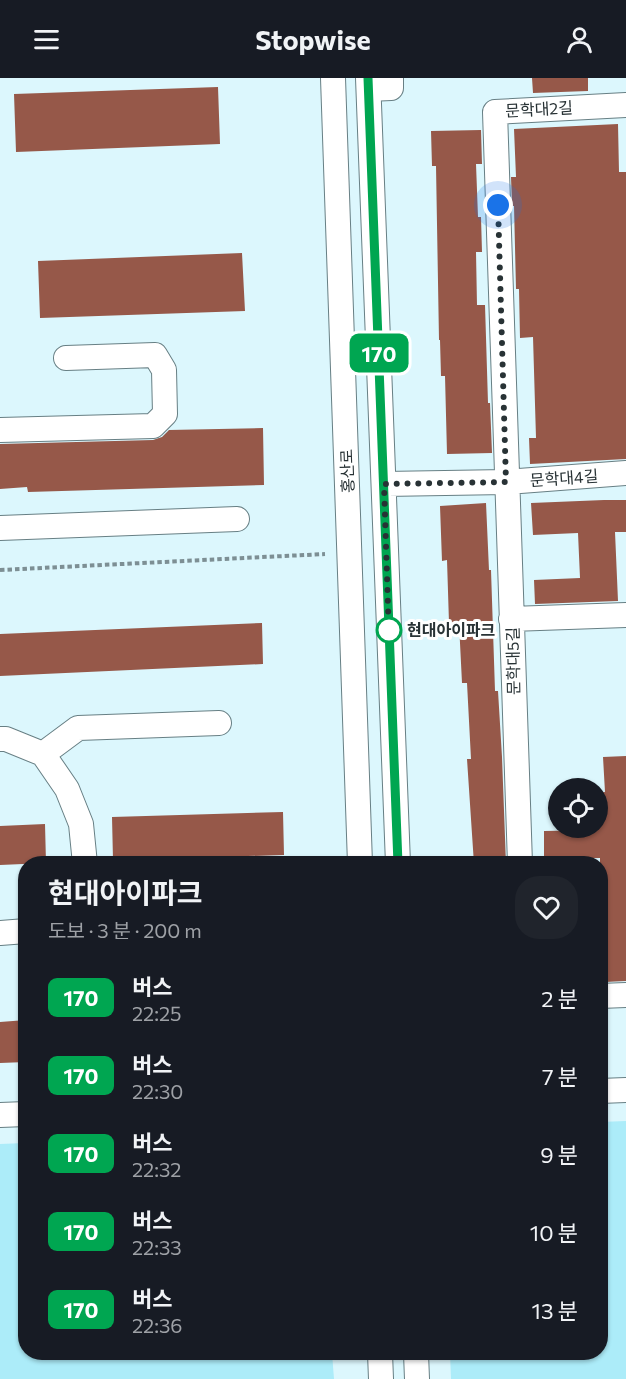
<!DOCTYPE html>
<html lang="ko">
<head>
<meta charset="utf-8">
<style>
  :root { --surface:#171b24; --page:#20242c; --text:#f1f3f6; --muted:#9ea1a6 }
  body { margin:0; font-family:Commissioner,"Noto Sans KR",sans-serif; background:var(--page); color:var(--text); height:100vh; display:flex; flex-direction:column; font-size:22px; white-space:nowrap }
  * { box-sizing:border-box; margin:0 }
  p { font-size:20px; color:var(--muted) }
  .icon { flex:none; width:33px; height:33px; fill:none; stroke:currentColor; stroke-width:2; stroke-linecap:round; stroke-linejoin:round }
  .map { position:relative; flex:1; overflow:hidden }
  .details { position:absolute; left:18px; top:778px; width:590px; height:504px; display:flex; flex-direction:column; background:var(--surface); border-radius:24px; box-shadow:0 2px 4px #0004 }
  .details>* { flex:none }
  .badge { padding:0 12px; border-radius:9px; font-size:21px; line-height:39px }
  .buttons { position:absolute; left:548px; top:700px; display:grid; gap:12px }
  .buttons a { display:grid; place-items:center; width:60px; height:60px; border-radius:50%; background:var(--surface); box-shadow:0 2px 4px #0004; font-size:30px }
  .you { position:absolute; width:30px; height:30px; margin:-15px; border:4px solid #fff; border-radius:50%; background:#1a73e8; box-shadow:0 0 0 9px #1a73e833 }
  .map>.badge { position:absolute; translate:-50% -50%; box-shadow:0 0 0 3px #fff }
  .round { display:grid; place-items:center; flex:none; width:63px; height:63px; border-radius:24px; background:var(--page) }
  .headline { display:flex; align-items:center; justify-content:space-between; height:102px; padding:0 30px }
  h1 { font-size:28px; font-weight:700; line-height:45px }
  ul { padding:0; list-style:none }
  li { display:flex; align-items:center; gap:18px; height:78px; padding:0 30px }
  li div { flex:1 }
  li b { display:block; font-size:22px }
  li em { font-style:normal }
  li .badge { min-width:66px; font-weight:700; text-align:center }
  header { display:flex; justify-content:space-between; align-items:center; height:78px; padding:0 30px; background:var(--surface); font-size:27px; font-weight:700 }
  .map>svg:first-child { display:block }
  .green { fill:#acecf9 }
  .building { fill:#965849 }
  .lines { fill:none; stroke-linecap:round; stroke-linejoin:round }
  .minor-casing { stroke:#677f84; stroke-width:26 }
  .path { stroke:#7d8f94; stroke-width:4; stroke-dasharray:4.5 3; stroke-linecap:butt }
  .minor { stroke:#fff; stroke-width:24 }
  .line-casing { stroke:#fff; stroke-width:14 }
  .line { stroke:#00a651; stroke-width:9 }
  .walk { stroke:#283235; stroke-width:6; stroke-dasharray:0 10.8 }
  .stop-dot { fill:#fff; stroke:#00a651; stroke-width:3 }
  .labels { text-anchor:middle; stroke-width:6; stroke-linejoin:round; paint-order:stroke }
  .street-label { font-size:16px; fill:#283235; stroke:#fff }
  .stop-label { font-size:16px; font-weight:bold; fill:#283235; stroke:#fff; text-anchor:start }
</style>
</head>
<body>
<header><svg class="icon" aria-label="menu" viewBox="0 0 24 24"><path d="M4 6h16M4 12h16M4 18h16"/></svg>Stopwise<svg class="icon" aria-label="person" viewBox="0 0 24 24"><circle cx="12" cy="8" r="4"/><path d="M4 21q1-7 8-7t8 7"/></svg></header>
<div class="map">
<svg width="626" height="1301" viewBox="0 0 626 1301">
  <rect width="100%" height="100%" fill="#dcf7fd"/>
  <path class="green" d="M 626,1043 L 626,1301 L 451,1301 L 450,1275 L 600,1275 L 600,1044 Z
    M 25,1065 L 26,1275 L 332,1275 L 334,1301 L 0,1301 L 0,1066 Z"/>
  <path class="building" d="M 532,0 L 588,0 L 588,13 L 533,15 Z
    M 218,9 L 220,66 L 16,74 L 14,16 Z
    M 618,46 L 619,94 L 626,94 L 626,381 L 530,386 L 529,360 L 536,360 L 533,259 L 520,260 L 519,211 L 516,211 L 514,128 L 512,128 L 511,99 L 516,99 L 514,51 Z
    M 481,52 L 482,86 L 476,86 L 478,139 L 481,139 L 482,174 L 476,174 L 477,227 L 485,227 L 488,325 L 490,325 L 492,375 L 447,376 L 445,298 L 441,298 L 440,262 L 439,262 L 436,88 L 432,88 L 431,53 Z
    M 242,175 L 245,233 L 40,240 L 38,183 Z
    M 263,350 L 264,407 L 28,414 L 27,409 L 0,411 L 0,366 L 153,362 L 162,359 L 169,352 Z
    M 604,422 L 626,422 L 626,454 L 615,454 L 618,523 L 535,526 L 534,502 L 580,500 L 578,455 L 533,457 L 531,425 Z
    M 486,425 L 489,492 L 491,492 L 495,613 L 498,613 L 502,679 L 506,786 L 474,786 L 467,681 L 471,681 L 467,605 L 462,605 L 459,545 L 449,545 L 447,482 L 442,483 L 440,428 Z
    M 262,545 L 263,586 L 0,598 L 0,556 Z
    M 626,678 L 626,903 L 605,904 L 602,829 L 600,829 L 600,780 L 544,781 L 544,753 L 597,752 L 597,715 L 605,714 L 603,679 Z
    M 283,734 L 284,777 L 113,782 L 112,739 Z
    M 45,746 L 46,785 L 0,787 L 0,748 Z
    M 26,942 L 26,984 L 0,985 L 0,944 Z"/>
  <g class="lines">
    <defs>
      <path id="minor" d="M 333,0 L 360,786
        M 368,0 L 398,786
        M 369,11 L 391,10 L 391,0
        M 0,352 L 153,348 L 165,336 L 164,292 L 155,277 L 66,280
        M 384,406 L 506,404 L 626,395
        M 0,450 L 237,441
        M 511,541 L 626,537
        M 0,661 L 6,661 L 43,676 L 67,711 L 81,746 L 85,786
        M 43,676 L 78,650 L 219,645
        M 520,786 L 495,34 L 626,27
        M 0,855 L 26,853
        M 600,918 L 626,917
        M 600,1013 L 626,1012
        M 0,1037 L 26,1036
        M 380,1275 L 381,1301
        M 416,1275 L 417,1301"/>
    </defs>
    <use href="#minor" class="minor-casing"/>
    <path class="path" d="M 0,492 L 325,476"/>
    <use href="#minor" class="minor"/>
  </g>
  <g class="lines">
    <defs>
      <path id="line" d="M 368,0 L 398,786"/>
    </defs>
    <use href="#line" class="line-casing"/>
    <use href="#line" class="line"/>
    <path class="walk" d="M 389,552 L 389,559 L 384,406 L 506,404 L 498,127"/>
  </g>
  <circle class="stop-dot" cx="389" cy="552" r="12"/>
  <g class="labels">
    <g class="street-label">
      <text transform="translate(539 31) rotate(-3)" y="6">문학대2길</text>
      <text transform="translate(347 393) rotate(-92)" y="6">홍산로</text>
      <text transform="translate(564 400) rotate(-4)" y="6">문학대4길</text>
      <text transform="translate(513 583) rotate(-91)" y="6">문학대5길</text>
    </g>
    <g class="stop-label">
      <text x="407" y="558">현대아이파크</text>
    </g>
  </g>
</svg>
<div class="buttons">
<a><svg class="icon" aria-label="locate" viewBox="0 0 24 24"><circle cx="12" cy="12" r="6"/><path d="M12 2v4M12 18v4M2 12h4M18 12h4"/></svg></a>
</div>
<div class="you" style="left:498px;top:127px"></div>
<b class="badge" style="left:379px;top:275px;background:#00a651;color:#fff">170</b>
<section class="details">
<div class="headline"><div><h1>현대아이파크</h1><p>도보 · 3 분 · 200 m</p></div><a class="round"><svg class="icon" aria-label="heart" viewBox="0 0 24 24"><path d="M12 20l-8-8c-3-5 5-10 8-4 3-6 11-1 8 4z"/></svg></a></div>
<ul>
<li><span class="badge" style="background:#00a651;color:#fff">170</span><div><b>버스</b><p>22:25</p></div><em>2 분</em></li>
<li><span class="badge" style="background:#00a651;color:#fff">170</span><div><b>버스</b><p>22:30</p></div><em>7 분</em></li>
<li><span class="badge" style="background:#00a651;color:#fff">170</span><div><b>버스</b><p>22:32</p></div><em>9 분</em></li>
<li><span class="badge" style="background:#00a651;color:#fff">170</span><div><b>버스</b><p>22:33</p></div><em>10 분</em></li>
<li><span class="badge" style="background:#00a651;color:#fff">170</span><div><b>버스</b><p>22:36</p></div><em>13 분</em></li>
</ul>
</section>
</div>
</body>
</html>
